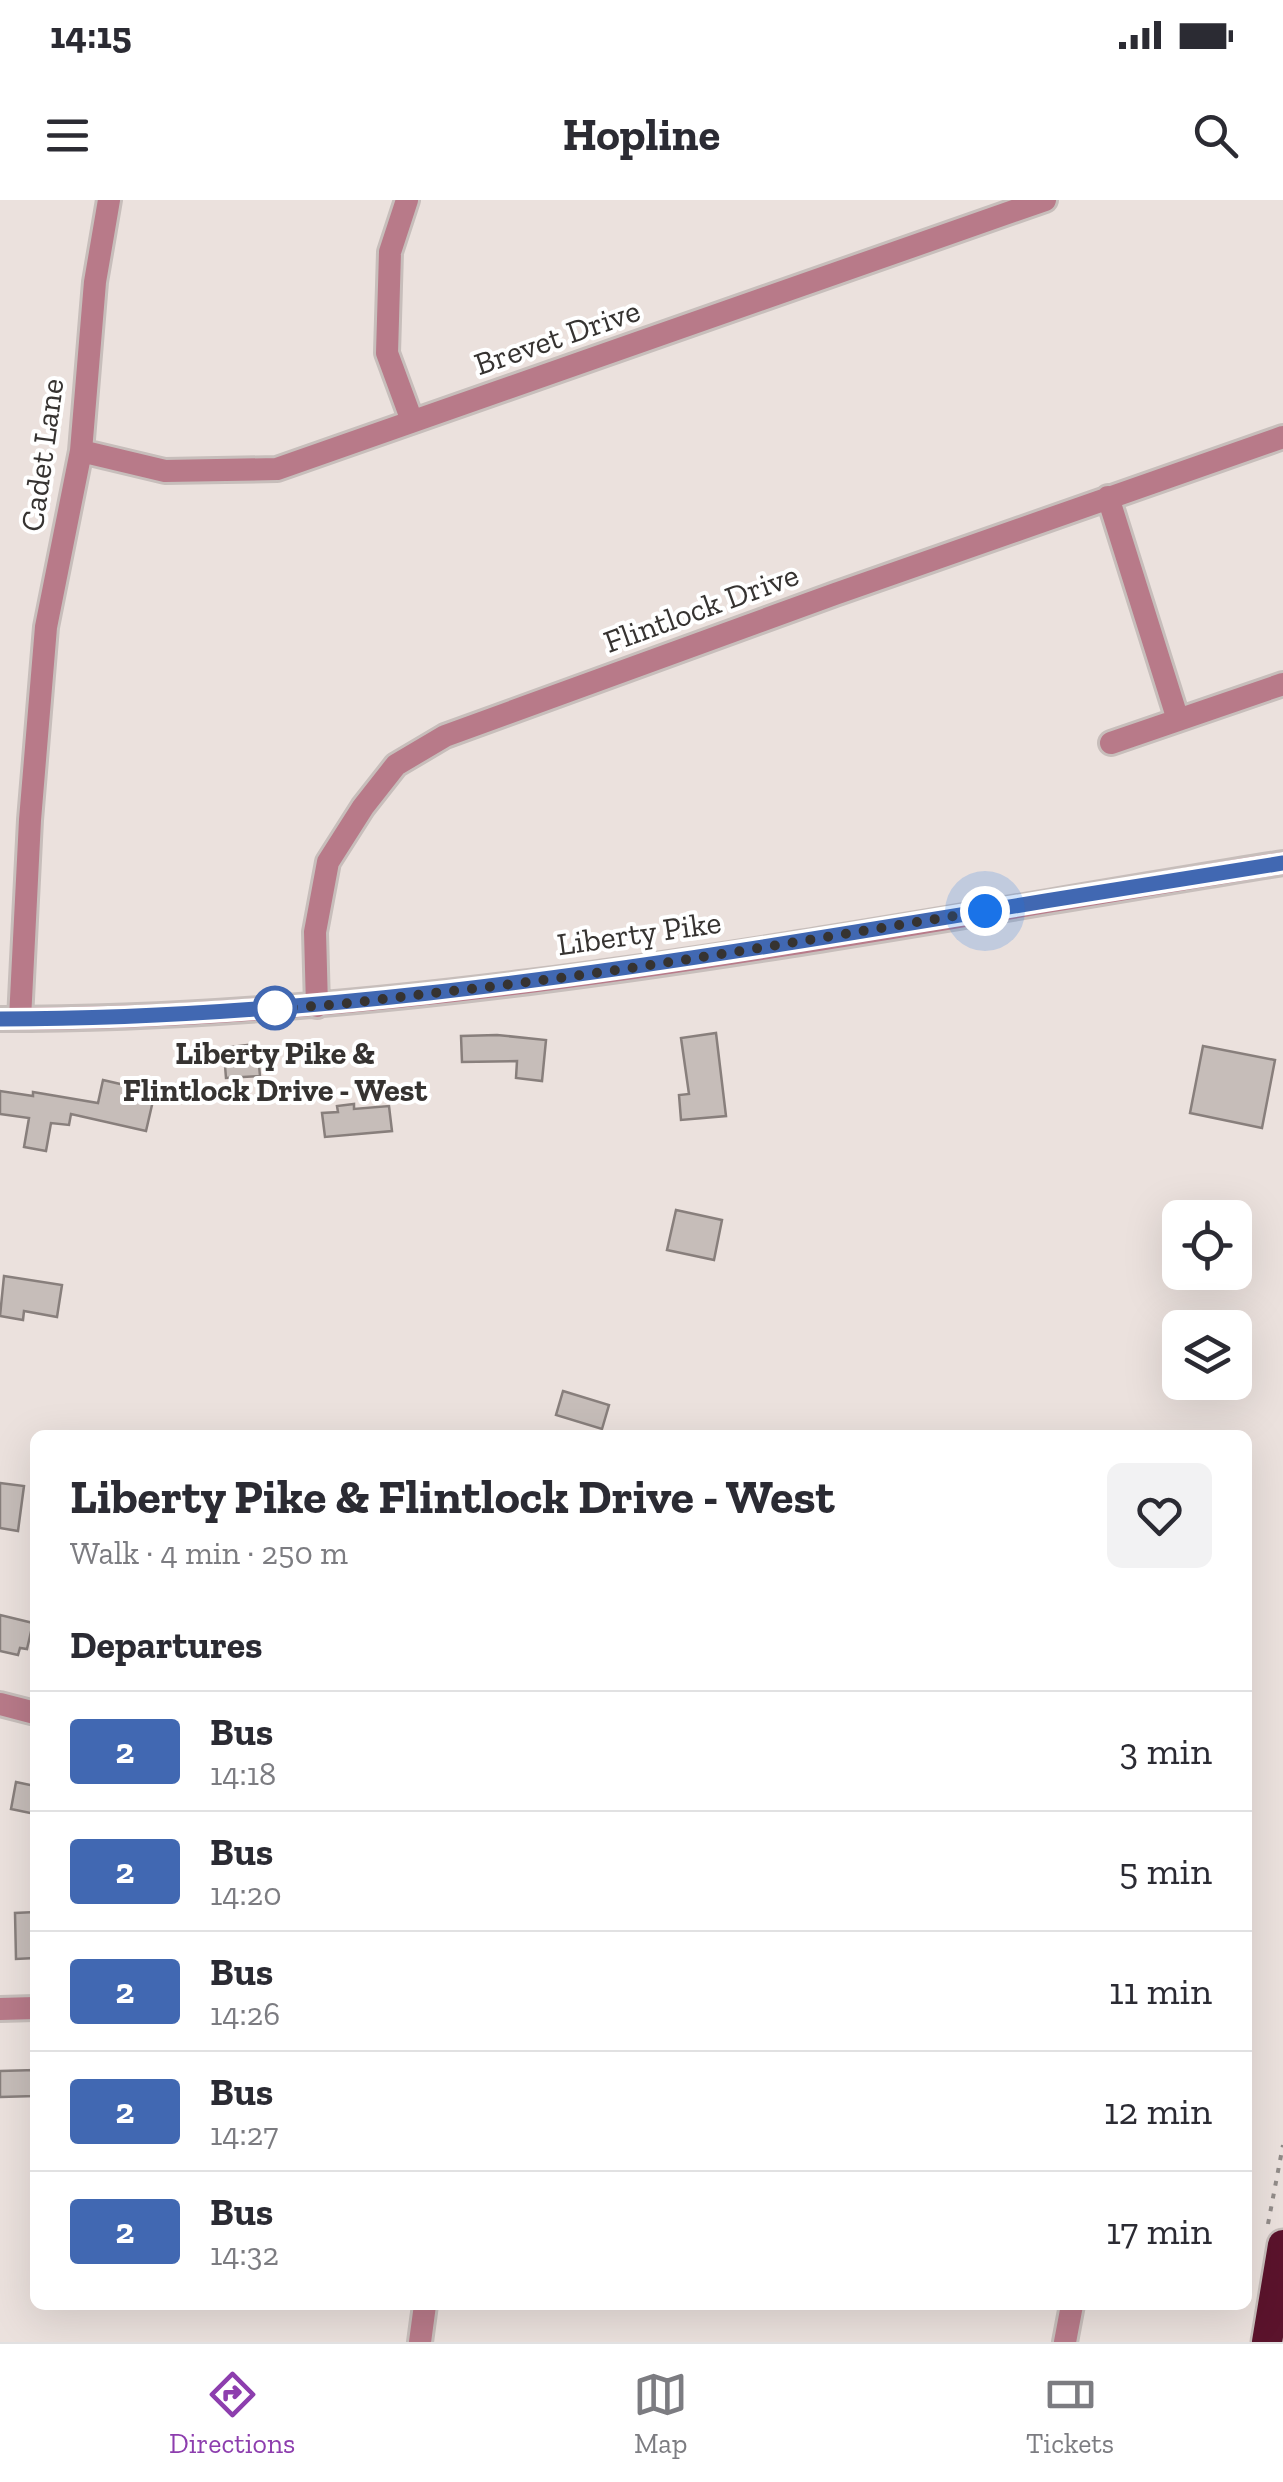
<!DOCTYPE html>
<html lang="en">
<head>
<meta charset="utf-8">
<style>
  :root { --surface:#fff; --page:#f2f2f3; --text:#2b2b33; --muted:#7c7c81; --line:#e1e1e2; --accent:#8d3eae }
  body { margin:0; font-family:"Zilla Slab",serif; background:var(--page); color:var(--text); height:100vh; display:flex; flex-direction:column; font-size:38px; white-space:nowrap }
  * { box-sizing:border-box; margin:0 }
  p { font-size:32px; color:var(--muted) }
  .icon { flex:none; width:55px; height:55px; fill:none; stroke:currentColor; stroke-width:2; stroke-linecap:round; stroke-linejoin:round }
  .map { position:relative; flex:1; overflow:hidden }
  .side { position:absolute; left:30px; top:1230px; width:1222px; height:880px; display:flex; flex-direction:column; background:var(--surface); border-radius:15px; box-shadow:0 10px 40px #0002 }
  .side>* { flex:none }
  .badge { padding:0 20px; border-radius:8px; font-size:35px; line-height:65px }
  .buttons { position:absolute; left:1162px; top:1000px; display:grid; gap:20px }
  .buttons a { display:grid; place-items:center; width:90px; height:90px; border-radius:15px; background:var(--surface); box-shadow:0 10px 40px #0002; font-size:50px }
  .you { position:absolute; width:50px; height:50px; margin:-25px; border:8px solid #fff; border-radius:50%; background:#1a73e8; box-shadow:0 0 0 15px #1a73e833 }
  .map>.badge { position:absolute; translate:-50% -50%; box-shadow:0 0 0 5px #fff }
  h2 { padding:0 40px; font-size:38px; line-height:90px }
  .round { display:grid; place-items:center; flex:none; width:105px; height:105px; border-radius:15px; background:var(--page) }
  .head { display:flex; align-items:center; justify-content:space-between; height:170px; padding:0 40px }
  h1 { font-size:48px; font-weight:700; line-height:75px }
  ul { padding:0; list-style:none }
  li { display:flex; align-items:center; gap:30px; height:120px; padding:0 40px; border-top:2px solid var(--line) }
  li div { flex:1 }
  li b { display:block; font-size:38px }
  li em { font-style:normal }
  li .badge { min-width:110px; font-weight:700; text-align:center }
  .status { display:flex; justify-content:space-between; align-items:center; height:70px; padding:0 50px; background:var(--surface); direction:ltr }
  .status svg { height:28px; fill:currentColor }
  header { display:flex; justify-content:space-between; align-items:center; height:130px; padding:0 40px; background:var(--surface); font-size:45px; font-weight:700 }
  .menu { display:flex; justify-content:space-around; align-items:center; height:140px; border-top:2px solid var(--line); background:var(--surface); font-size:28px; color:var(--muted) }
  .menu a { display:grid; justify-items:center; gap:5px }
  .menu .on { color:var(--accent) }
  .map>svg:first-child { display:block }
  .building { fill:#c6bdb9; stroke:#887f7c; stroke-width:2.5 }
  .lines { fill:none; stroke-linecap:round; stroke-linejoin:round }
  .minor-casing { stroke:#c7bebb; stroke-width:28 }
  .highway-casing { stroke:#c7bebb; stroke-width:35 }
  .path { stroke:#928c89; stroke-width:4; stroke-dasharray:5 8; stroke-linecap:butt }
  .minor { stroke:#b87a89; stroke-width:22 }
  .highway { stroke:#5b132c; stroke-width:30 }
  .line-casing { stroke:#fff; stroke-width:22 }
  .line { stroke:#4168b2; stroke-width:15 }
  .walk { stroke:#363331; stroke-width:10; stroke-dasharray:0 18 }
  .stop-dot { fill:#fff; stroke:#4168b2; stroke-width:5 }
  .labels { text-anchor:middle; stroke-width:8; stroke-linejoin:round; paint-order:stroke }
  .street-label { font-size:32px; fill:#363331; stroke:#fff }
  .stop-label { font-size:32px; font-weight:bold; fill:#363331; stroke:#fff }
</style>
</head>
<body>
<div class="status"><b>14:15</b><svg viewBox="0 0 49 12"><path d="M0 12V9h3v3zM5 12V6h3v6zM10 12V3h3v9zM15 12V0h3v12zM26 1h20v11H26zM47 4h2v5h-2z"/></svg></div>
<header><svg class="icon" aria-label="menu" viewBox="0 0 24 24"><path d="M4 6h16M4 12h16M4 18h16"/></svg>Hopline<svg class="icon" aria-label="search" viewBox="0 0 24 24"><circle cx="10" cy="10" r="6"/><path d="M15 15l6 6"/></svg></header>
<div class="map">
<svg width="1283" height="2142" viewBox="0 0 1283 2142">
  <rect width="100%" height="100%" fill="#ebe1dd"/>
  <path class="building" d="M 716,833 L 726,916 L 681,920 L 679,895 L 689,894 L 681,838 Z
    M 497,835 L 546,840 L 542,881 L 516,878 L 517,861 L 462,862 L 461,836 Z
    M 248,845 L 248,854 L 258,854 L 260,876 L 226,878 L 224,853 L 230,853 L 230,847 Z
    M 1203,846 L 1275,860 L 1262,928 L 1190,913 Z
    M 103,880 L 155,892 L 146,931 L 71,914 L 69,925 L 51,923 L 46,951 L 24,947 L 29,918 L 0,914 L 0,891 L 33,896 L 33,892 L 98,903 Z
    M 354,904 L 354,909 L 389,906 L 392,931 L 325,937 L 322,913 L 338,912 L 337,906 Z
    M 676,1010 L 722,1020 L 714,1060 L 667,1050 Z
    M 4,1076 L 62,1085 L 57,1117 L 24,1111 L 23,1120 L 0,1116 Z
    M 563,1191 L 609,1205 L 602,1229 L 556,1215 Z
    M 0,1283 L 24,1286 L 18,1331 L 0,1328 Z
    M 0,1415 L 33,1423 L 27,1449 L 20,1448 L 18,1455 L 0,1451 Z
    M 16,1582 L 35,1586 L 35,1614 L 11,1609 Z
    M 35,1712 L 35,1758 L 16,1759 L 15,1713 Z
    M 35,1870 L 35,1896 L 0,1897 L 0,1871 Z"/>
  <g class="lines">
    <defs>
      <path id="minor" d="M 407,0 L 390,52 L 387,153 L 412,221
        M 81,251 L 165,271 L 277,269 L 1045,0
        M 1108,297 L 1178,520
        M 1111,543 L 1283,484
        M 317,806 L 315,732 L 328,662 L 363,607 L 396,565 L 445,536 L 835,394 L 1283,237
        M 0,819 C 432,819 858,731 1283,663
        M 20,819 L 30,620 L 46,427 L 81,251 L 95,82 L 109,0
        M 0,1504 L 35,1513
        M 0,1809 L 35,1808
        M 420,2142 L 425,2105
        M 1065,2142 L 1072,2105"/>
      <path id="highway" d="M 1267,2142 L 1283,2045"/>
    </defs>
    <use href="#minor" class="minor-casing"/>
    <use href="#highway" class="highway-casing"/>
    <path class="path" d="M 1268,2024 L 1283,1945"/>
    <use href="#minor" class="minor"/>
    <use href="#highway" class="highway"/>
  </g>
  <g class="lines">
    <defs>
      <path id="line" d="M 0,819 C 286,819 568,779 850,733 C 994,709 1139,686 1283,663"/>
    </defs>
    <use href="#line" class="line-casing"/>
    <use href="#line" class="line"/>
    <path class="walk" d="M 275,808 C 331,807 387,798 442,792 C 624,773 804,740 985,711"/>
  </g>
  <circle class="stop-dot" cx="275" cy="808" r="20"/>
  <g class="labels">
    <g class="street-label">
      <text transform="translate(557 137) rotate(-19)" y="11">Brevet Drive</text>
      <text transform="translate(42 255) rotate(-82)" y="11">Cadet Lane</text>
      <text transform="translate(701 408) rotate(-20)" y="11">Flintlock Drive</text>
      <text transform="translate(639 733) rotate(-8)" y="11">Liberty Pike</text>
    </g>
    <g class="stop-label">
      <text x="275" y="864">Liberty Pike &amp;<tspan x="275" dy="37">Flintlock Drive - West</tspan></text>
    </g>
  </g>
</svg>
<div class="buttons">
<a><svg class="icon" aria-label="locate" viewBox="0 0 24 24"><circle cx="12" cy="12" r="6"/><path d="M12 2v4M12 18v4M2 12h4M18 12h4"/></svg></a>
<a><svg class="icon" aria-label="layers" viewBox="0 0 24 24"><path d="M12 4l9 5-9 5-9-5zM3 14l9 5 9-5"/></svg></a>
</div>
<div class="you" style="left:985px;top:711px"></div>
<section class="side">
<div class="head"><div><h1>Liberty Pike &amp; Flintlock Drive - West</h1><p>Walk · 4 min · 250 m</p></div><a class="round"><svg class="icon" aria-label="heart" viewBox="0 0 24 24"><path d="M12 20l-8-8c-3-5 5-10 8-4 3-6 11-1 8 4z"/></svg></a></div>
<h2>Departures</h2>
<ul>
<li><span class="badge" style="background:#4168b2;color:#fff">2</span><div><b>Bus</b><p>14:18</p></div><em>3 min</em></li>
<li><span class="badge" style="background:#4168b2;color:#fff">2</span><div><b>Bus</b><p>14:20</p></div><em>5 min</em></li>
<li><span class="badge" style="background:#4168b2;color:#fff">2</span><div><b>Bus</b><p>14:26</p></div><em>11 min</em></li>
<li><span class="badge" style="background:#4168b2;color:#fff">2</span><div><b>Bus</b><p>14:27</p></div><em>12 min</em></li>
<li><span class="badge" style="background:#4168b2;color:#fff">2</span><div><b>Bus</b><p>14:32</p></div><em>17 min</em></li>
</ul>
</section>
</div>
<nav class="menu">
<a class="on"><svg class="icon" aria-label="directions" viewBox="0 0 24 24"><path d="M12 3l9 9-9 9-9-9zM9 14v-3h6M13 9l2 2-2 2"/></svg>Directions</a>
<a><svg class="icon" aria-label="map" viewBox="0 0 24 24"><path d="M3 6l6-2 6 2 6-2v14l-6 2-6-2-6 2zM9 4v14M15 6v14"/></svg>Map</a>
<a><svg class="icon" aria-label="tickets" viewBox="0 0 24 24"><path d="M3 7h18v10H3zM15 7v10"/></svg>Tickets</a>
</nav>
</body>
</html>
